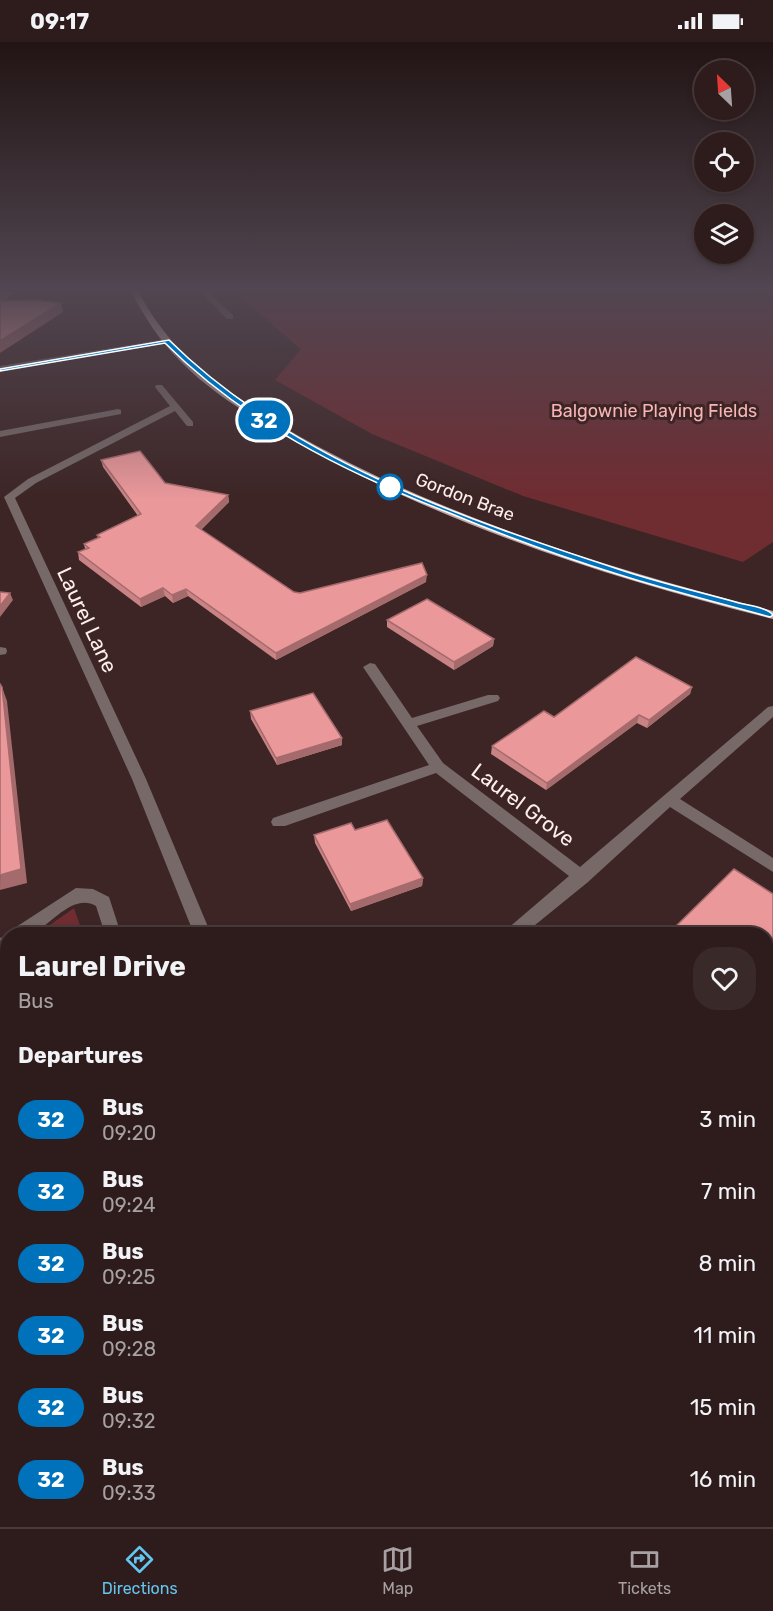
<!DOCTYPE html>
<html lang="en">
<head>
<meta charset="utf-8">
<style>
  :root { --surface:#2e1c1c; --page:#3a2929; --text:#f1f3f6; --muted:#a7a1a3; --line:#493a3b; --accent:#64c5ee }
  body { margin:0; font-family:Rubik,sans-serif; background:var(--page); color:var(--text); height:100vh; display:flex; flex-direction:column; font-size:22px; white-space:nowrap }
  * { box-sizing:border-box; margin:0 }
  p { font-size:20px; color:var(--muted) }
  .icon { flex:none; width:33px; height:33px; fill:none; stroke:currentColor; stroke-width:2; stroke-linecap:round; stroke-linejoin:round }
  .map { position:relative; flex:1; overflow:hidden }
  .side { position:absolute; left:0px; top:885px; width:774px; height:600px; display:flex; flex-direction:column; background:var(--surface); border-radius:24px 24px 0 0; box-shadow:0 3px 9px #0003,0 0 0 2px var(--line) }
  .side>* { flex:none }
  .badge { padding:0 12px; border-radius:20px; font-size:21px; line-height:39px }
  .needle { width:39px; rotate:335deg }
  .tools { position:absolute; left:694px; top:18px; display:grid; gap:12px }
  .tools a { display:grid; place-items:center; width:60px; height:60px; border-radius:50%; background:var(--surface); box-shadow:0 3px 9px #0003,0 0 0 2px var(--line); font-size:30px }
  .map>.badge { position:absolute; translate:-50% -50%; box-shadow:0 0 0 3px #fff }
  h2 { padding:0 18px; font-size:22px; line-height:54px }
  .round { display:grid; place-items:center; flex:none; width:63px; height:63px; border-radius:24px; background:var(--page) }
  .summary { display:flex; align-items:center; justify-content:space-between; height:102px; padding:0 18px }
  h1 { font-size:28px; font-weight:700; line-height:45px }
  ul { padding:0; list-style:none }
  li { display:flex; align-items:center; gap:18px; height:72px; padding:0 18px }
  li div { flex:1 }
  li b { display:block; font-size:22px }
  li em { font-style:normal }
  li .badge { min-width:66px; font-weight:700; text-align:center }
  .status { display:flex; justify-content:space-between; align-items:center; height:42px; padding:0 30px; background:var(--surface); direction:ltr }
  .status svg { height:16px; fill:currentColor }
  .tab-bar { display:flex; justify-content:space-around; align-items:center; height:84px; border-top:2px solid var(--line); background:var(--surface); font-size:16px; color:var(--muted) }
  .tab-bar a { display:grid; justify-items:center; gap:3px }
  .tab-bar .active { color:var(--accent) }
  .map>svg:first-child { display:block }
  .green { fill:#6f2c31 }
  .forest { fill:#823b3f }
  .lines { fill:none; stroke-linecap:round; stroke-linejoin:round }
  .minor { fill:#766968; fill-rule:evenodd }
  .major { fill:#bfa4a4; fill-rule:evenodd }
  .wall { fill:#c98384 }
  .shaded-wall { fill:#a46a6c }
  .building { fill:#ea989a; stroke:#a46a6c; stroke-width:1.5 }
  .line { fill:#0072bc; stroke:#fff; stroke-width:1.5 }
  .stop-dot { fill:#fff; stroke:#0072bc; stroke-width:3 }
  .labels { text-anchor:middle; stroke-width:6; stroke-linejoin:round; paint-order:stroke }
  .far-park-label { font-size:18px; fill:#f7b5b6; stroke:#3d2525 }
  .far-street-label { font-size:18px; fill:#fee; stroke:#3d2525 }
  .street-label { font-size:21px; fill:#fee; stroke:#3d2525 }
</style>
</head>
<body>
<div class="status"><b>09:17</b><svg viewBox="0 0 49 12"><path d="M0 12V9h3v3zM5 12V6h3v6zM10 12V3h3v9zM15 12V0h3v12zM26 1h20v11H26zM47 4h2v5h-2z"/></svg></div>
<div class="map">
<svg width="773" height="1485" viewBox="0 0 773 1485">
  <rect width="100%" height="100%" fill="#3d2525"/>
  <path class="green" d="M 233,249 L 773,249 L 773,500 L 743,520 L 523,454 L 372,392 L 275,338 L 301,307 Z
    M 74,866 L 83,892 L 37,892 Z"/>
  <path class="forest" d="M 7,1112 L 7,1237 L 0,1243 L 0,1117 Z"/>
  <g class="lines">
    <path class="minor" d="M 199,249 L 207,249 L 233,273 L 233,277 L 227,277 Z
      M 0,254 L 8,256 L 12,267 L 0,273 L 0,268 L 4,266 Z
      M 167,297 L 170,297 L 170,301 L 0,330 L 0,324 Z
      M 156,343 L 162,343 L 193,380 L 193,384 L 187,384 L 175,369 L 36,441 L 15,456 L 146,737 L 211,892 L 194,892 L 132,737 L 4,455 L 28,437 L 170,364 L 155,345 Z
      M 118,367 L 121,368 L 121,372 L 0,395 L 0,389 Z
      M 0,605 L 6,606 L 7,609 L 6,612 L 0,613 Z
      M 370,621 L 375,622 L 412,676 L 488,653 L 498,653 L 500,656 L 498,659 L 417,684 L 443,721 L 580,825 L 768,665 L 773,664 L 773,675 L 680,757 L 773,816 L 773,830 L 670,765 L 588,840 L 524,892 L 505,892 L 507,887 L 569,834 L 436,731 L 285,784 L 273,784 L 271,780 L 273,776 L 429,723 L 363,625 Z
      M 76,846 L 93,847 L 109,855 L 121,892 L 105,892 L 96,864 C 74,851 52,881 34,891 C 28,894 18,892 11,892 L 13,887 Z
      M 8,893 L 8,909 L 0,912 L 0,896 Z
      M 8,1013 L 8,1031 L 0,1032 L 0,1014 Z
      M 773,1018 L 773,1041 L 766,1044 L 766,1020 Z
      M 8,1312 L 8,1340 L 0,1343 L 0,1315 Z
      M 539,1478 L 567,1478 L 564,1485 L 536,1485 Z
      M 665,1478 L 696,1478 L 699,1485 L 668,1485 Z"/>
    <path class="major" d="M 131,249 L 138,249 C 177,324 246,365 317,404 C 460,481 616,528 773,569 L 773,577 C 613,537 453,486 308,406 C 263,382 217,356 181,320 C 160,299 144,275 131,249 Z"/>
  </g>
  <path class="wall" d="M 101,418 L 165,441 L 228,453 L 229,460 L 201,488 L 294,550 L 300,551 L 426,540 L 276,618 L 188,554 L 173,561 L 165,554 L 141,565 L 79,518 L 78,510 L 85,507 L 84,502 L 98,496 L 97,493 L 138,474 L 103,425 Z
    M 387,578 L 494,597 L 493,604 L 454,628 L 387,585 Z
    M 692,645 L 690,652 L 647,686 L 637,681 L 546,748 L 491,712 L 492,704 L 554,675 Z
    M 250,669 L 342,696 L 342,703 L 277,723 L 251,677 Z
    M 355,788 L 423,836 L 422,844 L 351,869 L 315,801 L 314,793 Z
    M 773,852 L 773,922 L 772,923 L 766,919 L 766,892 Z"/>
  <path class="shaded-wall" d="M 0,249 L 20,249 L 0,259 Z
    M 61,261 L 63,270 L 0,311 L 0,299 Z
    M 228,453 L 229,460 L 197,491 L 196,484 Z
    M 427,533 L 426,540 L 276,618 L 276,611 Z
    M 163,546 L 165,554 L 141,565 L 140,557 Z
    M 186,547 L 188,554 L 173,561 L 172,553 Z
    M 10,551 L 13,558 L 0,575 L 0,564 Z
    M 494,597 L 493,604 L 454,628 L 454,620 Z
    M 2,645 L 7,659 L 27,841 L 0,848 Z
    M 692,645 L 690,652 L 647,686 L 649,678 Z
    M 639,673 L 637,681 L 546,748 L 547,741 Z
    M 342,696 L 342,703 L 277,723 L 276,716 Z
    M 423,836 L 422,844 L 351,869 L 350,862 Z"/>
  <path class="building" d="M 0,255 L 4,259 L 35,258 L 61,261 L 0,299 Z
    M 140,409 L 165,441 L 228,453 L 196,484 L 294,550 L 300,551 L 422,521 L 427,533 L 276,611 L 186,547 L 172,553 L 163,546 L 140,557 L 78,510 L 89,506 L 84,502 L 100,495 L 97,493 L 141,472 L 101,418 Z
    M 0,550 L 10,551 L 0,564 Z
    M 427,557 L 494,597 L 454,620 L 387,578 Z
    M 636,615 L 692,645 L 649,678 L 639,673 L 547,741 L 492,704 L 544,669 L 554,675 Z
    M 0,642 L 2,645 L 21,827 L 0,833 Z
    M 313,651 L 342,696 L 276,716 L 250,669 Z
    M 387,778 L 423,836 L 350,862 L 314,793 L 351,781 L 355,788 Z
    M 734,827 L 773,852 L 773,907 L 766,902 L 766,892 L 668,892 Z
    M 229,1478 L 318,1478 L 323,1485 L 222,1485 Z"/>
  <linearGradient id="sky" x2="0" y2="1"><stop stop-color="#221414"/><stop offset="0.54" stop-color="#514651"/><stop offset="1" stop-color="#514651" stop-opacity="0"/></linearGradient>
  <rect width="773" height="457" fill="url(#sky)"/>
  <path class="line" d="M 169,298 C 289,417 464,477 621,528 C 660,541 700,550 739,561 C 751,564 768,566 773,573 L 770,575 C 719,561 667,548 617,532 C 559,514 502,493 447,470 C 344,430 244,380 165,301 L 0,329 L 0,327 Z"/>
  <circle class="stop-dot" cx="390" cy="445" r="12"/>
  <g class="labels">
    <g class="far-park-label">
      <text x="654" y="375">Balgownie Playing Fields</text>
    </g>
    <g class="far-street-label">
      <text transform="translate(465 455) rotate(21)" y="6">Gordon Brae</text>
    </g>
    <g class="street-label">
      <text transform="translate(87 578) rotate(65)" y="7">Laurel Lane</text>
      <text transform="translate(523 763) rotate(37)" y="7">Laurel Grove</text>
    </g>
  </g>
</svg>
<div class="tools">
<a><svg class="needle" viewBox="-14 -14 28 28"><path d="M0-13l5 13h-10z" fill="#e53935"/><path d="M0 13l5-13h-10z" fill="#a7a1a3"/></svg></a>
<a><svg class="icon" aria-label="locate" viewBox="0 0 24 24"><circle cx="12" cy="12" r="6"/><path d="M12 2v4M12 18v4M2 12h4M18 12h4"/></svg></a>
<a><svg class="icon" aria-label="layers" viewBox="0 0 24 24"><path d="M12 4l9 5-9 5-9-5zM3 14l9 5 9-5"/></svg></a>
</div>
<b class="badge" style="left:264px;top:378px;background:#0072bc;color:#fff">32</b>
<section class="side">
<div class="summary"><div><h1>Laurel Drive</h1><p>Bus</p></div><a class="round"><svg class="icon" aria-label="heart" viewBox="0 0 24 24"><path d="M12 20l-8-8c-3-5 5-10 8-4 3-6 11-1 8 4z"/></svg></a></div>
<h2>Departures</h2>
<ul>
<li><span class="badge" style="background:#0072bc;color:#fff">32</span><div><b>Bus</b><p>09:20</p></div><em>3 min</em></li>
<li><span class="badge" style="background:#0072bc;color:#fff">32</span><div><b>Bus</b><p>09:24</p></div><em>7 min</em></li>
<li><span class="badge" style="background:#0072bc;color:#fff">32</span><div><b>Bus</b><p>09:25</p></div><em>8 min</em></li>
<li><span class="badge" style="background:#0072bc;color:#fff">32</span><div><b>Bus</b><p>09:28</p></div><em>11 min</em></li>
<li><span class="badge" style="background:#0072bc;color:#fff">32</span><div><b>Bus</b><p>09:32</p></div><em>15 min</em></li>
<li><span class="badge" style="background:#0072bc;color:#fff">32</span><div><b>Bus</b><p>09:33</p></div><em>16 min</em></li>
</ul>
</section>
</div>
<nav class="tab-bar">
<a class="active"><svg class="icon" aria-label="directions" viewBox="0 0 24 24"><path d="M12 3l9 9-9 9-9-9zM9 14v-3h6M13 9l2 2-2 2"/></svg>Directions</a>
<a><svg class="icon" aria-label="map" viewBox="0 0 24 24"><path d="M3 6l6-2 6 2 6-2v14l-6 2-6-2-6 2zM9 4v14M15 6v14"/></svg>Map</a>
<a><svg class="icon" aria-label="tickets" viewBox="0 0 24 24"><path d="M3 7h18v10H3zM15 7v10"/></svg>Tickets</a>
</nav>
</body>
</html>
